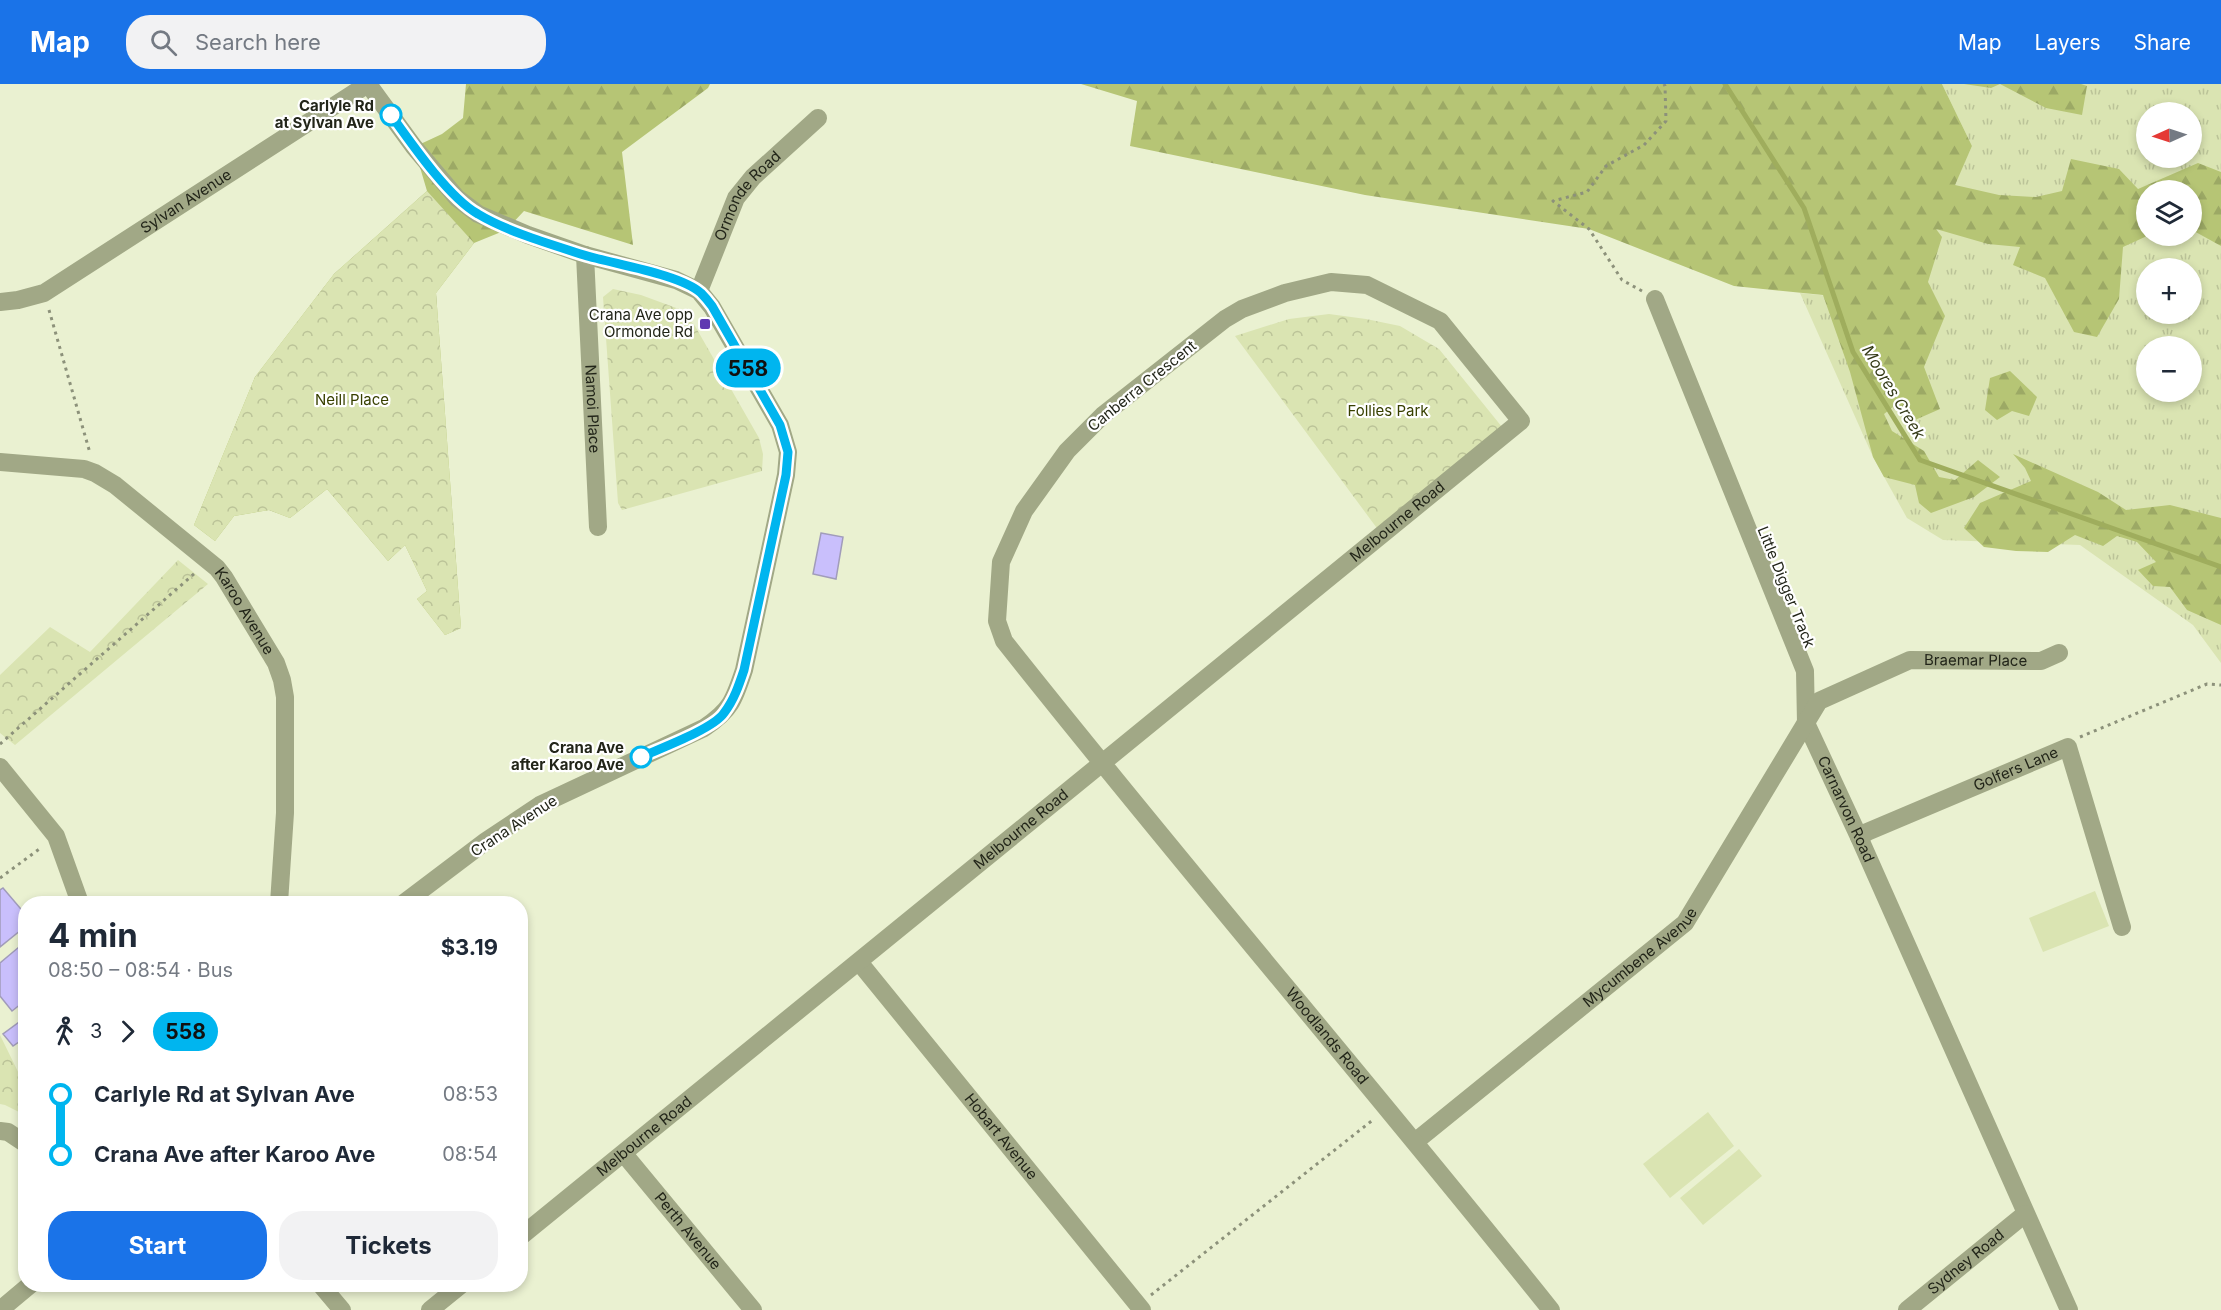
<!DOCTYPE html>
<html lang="en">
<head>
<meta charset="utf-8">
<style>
  :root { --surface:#fff; --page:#f2f2f3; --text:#1f2937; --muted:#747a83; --accent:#1a73e8 }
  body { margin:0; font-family:Inter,sans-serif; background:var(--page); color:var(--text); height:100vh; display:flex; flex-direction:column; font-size:22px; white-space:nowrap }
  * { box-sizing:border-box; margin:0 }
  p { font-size:20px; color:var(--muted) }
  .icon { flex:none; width:33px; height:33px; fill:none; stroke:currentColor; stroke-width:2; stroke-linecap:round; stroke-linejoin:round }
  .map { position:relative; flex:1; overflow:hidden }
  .drawer { position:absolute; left:18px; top:812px; width:510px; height:396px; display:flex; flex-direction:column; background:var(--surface); border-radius:24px; box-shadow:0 3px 9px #0003 }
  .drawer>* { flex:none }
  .badge { padding:0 12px; border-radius:20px; font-size:21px; line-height:39px }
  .needle { width:39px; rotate:267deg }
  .fabs { position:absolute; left:2136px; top:18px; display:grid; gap:12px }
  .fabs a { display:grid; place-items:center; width:66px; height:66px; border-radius:50%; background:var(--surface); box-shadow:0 3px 9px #0003; font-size:30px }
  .map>.badge { position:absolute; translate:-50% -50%; box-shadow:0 0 0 3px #fff }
  .legs { display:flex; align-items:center; gap:9px; height:66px; padding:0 30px; font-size:20px }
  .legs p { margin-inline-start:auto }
  .summary { display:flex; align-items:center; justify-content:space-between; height:102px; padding:0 30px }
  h1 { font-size:33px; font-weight:700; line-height:45px }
  .button { display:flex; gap:12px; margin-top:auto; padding:12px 30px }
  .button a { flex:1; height:69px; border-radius:24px; background:var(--accent); color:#fff; font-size:24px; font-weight:700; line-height:69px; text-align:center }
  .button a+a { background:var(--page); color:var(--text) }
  ul { padding:0 30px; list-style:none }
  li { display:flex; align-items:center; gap:21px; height:60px; font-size:22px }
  li i { display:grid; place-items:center; width:9px; height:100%; margin:0 8px; background:currentColor }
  li i::after { content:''; width:15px; height:15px; margin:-8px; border:4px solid; border-radius:50%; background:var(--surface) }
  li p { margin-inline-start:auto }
  li:first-child i { background:linear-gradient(#0000 50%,currentColor 0) }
  li:last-child i { background:linear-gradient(currentColor 50%,#0000 0) }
  header { display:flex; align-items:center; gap:36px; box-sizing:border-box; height:84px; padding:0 30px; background:var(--accent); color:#fff }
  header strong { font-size:28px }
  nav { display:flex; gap:33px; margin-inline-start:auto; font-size:21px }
  .search { width:420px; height:54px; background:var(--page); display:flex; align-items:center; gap:15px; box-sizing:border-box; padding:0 21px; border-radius:24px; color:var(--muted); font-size:22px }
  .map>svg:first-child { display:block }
  .grass { fill:url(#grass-tufts); fill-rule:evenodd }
  .forest { fill:url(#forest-firs) }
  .park { fill:url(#park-crowns) }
  .garden { fill:#dae4b2 }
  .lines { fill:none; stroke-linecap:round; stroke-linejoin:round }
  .stream { stroke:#9fad5d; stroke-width:5 }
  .building { fill:#c9bffc; stroke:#a19cba; stroke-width:1.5 }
  .path { stroke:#8c917a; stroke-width:3; stroke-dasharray:3 4.5; stroke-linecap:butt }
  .minor { stroke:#a1a886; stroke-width:18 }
  .line-1-casing { stroke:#fff; stroke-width:14 }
  .line-1 { stroke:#00b5ef; stroke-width:9 }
  .stop-1-dot { fill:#fff; stroke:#00b5ef; stroke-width:3 }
  .poi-dot { fill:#5f39b1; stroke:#fff; stroke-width:2 }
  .labels { text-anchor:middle; stroke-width:4.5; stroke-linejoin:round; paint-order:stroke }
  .stop-label { font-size:15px; font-weight:bold; fill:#222519; stroke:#fff; text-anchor:end }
  .street-label { font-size:15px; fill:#222519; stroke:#fff }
  .poi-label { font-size:15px; fill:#222519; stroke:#fff; text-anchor:end }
  .park-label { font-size:15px; fill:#384000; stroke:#fff }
  .water-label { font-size:16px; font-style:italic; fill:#343a17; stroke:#fff }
</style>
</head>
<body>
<header>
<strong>Map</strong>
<div class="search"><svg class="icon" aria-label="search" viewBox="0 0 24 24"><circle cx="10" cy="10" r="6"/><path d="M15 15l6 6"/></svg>Search here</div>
<nav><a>Map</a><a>Layers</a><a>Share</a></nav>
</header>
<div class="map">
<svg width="2221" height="1226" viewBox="0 0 2221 1226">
  <defs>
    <pattern id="grass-tufts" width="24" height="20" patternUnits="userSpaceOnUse" patternTransform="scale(1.5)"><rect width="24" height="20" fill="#dae4b2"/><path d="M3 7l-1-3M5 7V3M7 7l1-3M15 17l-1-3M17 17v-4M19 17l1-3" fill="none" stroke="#bbc398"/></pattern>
    <pattern id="forest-firs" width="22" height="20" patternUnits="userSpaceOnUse" patternTransform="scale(1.5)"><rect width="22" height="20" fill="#b6c575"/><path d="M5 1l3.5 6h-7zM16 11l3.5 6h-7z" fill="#9ca965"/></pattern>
    <pattern id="park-crowns" width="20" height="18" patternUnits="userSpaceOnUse" patternTransform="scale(1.5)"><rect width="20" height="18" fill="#dae4b2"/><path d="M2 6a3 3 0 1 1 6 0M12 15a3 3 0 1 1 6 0" fill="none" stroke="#bbc398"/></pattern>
  </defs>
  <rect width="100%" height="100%" fill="#eaf1d1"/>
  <path class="grass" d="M 1942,0 L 2221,0 L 2221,579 L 2193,541 L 2080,461 L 1943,456 L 1907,434 L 1873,373 L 1800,209 L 1900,219 L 1972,62 ZM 2146,28 L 2192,28 L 2192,74 L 2146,74 ZM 2146,106 L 2192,106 L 2192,152 L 2146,152 ZM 2146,184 L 2192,184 L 2192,230 L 2146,230 ZM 2146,262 L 2192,262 L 2192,308 L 2146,308 Z"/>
  <path class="forest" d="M 466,0 L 710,0 L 708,4 L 622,68 L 633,161 L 524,127 L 506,146 L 474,159 L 436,209 L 461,544 L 445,551 L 417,515 L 427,507 L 405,461 L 388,477 L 327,405 L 290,434 L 269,426 L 234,432 L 215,457 L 194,441 L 255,293 L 334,190 L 427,107 L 414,63 L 442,50 L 463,34 Z
    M 1081,0 L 1942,0 L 1972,62 L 1955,101 L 1999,111 L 2036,113 L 2062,107 L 2071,75 L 2119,85 L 2138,105 L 2198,79 L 2221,88 L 2221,162 L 2192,146 L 2192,106 L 2146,106 L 2147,152 L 2123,163 L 2119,215 L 2097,253 L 2074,248 L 2045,194 L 2013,181 L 2020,163 L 1988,160 L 1936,145 L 1942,153 L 1928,198 L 1945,232 L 1924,283 L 1940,325 L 1915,336 L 1897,320 L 1884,330 L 1892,347 L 1924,367 L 1939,393 L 1955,396 L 1978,376 L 2000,393 L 1974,413 L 1931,429 L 1919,419 L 1915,401 L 1884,393 L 1873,373 L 1850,288 L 1823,211 L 1734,202 L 1589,145 L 1365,111 L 1130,62 L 1137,17 Z
    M 1964,0 L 2081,0 L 2087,2 L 2082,31 L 2046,24 L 2000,0 L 1991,4 Z
    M 2010,287 L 2037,313 L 2029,332 L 2012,327 L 1997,336 L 1985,326 L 1990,294 Z
    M 2013,370 L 2098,408 L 2126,426 L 2170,421 L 2221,434 L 2221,541 L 2187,526 L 2170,503 L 2153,502 L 2138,486 L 2156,478 L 2137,458 L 2117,452 L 2103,462 L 2075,451 L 2048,468 L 2016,467 L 1984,463 L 1964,444 L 1980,419 L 2031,397 L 2025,384 Z"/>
  <path class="park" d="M 427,107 L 474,159 L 436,209 L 461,544 L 445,551 L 417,515 L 427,507 L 405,461 L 388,477 L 327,405 L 290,434 L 269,426 L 234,432 L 215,457 L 194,441 L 255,293 L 334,190 Z
    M 613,205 L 641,211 L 679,225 L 695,242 L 759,354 L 763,370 L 762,387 L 622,426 L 618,419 L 603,213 Z
    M 1329,230 L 1366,235 L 1400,242 L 1439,265 L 1502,343 L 1379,447 L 1235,252 L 1289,235 Z
    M 178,476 L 208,500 L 15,661 L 0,649 L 0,591 L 50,543 L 90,568 Z
    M 0,951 L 25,1002 L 25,1031 L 5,1021 L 0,1020 Z"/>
  <path class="garden" d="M 2095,807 L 2109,842 L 2043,868 L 2029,834 Z
    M 1708,1028 L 1734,1062 L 1670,1114 L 1643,1080 Z
    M 1739,1065 L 1762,1092 L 1703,1141 L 1680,1114 Z"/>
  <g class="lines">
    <path class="stream" d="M 1725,0 L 1804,124 L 1853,268 L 1920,376 L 2221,483"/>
  </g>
  <path class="building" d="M 821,449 L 843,453 L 836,495 L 813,490 Z
    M 3,804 L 26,831 L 26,842 L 0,863 L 0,806 Z
    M 19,863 L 26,872 L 26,916 L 12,927 L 0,912 L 0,879 Z
    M 26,933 L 26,953 L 13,962 L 3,950 Z"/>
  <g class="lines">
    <path class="path" d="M 1642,207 L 1622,196 L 1589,145 L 1553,117 L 1587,108 L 1606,82 L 1644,61 L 1666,37 L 1665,2 L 1664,0
      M 49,226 L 90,369
      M 2080,653 L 2207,600 L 2221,601
      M 0,660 L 195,489
      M 0,794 L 42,763
      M 1151,1211 L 1374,1035"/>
    <g class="minor">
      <path d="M 368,0 L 414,63 L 457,114 L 478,130 L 528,151 L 585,171 L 676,196 L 699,207 L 712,223 L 780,341 L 788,368 L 786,391 L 744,586 C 734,616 731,626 704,644 L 540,721 L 486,757 L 404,819"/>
      <path id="s1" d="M 585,171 L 598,443"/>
      <path id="s2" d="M 699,207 L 736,114 L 753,93 L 818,34"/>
      <path id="s3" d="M 1655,215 L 1805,587 L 1806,639 L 1859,753 L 2069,1226"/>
      <path id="s4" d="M 0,218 L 18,216 L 44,209 L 368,0"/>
      <path id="s5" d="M 0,378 L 84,385 L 95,389 L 115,401 L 217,484 L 224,493 L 276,579 L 282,596 L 285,613 L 285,729 L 279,819"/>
      <path d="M 0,683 L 56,752 L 80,819"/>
      <path id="s6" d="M 1859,753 L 1867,748 L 2068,663 L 2122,843"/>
      <path id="s7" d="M 859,878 L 1142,1226"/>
      <path d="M 0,1047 L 8,1048 L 26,1060"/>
      <path id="s8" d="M 1416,1057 L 1685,839 L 1819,617 L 1910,576 L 2041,577 L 2059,569"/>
      <path id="s9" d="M 624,1070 L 753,1226"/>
      <path id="s10" d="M 520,1153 C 855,882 1187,609 1521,337 L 1440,237 L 1367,201 L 1331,198 L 1285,209 L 1242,225 L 1225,235 L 1103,331 L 1067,367 L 1024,427 L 1001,478 L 997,537 L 1004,557 C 1183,783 1371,1001 1551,1226"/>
      <path d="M 320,1200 L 342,1226"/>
      <path d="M 0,1226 L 31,1200"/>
      <path d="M 430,1226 L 462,1200"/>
      <path id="s11" d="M 1907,1226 L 2025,1130"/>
    </g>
  </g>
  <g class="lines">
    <defs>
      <path id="line-1" d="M 391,31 C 411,59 449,114 478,130 C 508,148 550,160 584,171 C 613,180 680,190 701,209 C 705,213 709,218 712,222 L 780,341 L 788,368 L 786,391 L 744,586 C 739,601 734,616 724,629 C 713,645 661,664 641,673"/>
    </defs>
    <use href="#line-1" class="line-1-casing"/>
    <use href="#line-1" class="line-1"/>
  </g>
  <g class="stop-1-dot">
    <circle cx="391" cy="31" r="10"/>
    <circle cx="641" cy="673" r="10"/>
  </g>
  <rect class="poi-dot" x="699" y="234" width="12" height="12" rx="3"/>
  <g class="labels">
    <g class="stop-label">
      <text x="374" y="27">Carlyle Rd<tspan x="374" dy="17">at Sylvan Ave</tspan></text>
      <text x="624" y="669">Crana Ave<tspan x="624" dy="17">after Karoo Ave</tspan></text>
    </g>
    <g class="street-label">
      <text dy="5" stroke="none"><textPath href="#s2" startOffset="108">Ormonde Road</textPath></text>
      <text dy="5" stroke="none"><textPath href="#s4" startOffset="214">Sylvan Avenue</textPath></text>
      <text transform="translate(1142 302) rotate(-39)" y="5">Canberra Crescent</text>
      <text dy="5" stroke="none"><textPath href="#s1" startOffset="154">Namoi Place</textPath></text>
      <text dy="5" stroke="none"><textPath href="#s10" startOffset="1132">Melbourne Road</textPath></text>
      <text transform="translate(1786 503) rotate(68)" y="5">Little Digger Track</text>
      <text dy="5" stroke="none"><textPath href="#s5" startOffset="302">Karoo Avenue</textPath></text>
      <text dy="5" stroke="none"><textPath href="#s8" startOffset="771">Braemar Place</textPath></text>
      <text dy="5" stroke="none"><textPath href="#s6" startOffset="171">Golfers Lane</textPath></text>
      <text dy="5" stroke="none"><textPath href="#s3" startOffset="548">Carnarvon Road</textPath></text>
      <text transform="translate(514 742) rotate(-33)" y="5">Crana Avenue</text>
      <text dy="5" stroke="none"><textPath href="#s10" startOffset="646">Melbourne Road</textPath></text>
      <text dy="5" stroke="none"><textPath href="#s8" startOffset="290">Mycumbene Avenue</textPath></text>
      <text dy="5" stroke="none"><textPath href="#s10" startOffset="2577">Woodlands Road</textPath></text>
      <text dy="5" stroke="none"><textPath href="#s10" startOffset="160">Melbourne Road</textPath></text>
      <text dy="5" stroke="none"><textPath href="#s7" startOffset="225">Hobart Avenue</textPath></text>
      <text dy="5" stroke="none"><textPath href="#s9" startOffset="100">Perth Avenue</textPath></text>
      <text dy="5" stroke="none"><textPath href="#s11" startOffset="76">Sydney Road</textPath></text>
    </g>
    <g class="poi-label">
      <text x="693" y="236">Crana Ave opp<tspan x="693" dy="17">Ormonde Rd</tspan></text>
    </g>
    <g class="park-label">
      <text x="352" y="321">Neill Place</text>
      <text x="1388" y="332">Follies Park</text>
    </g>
    <g class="water-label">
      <text transform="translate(1894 308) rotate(59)" y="6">Moores Creek</text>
    </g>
  </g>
</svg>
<div class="fabs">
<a><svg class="needle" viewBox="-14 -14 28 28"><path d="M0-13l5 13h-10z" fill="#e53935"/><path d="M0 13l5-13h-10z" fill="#747a83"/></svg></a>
<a><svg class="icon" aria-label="layers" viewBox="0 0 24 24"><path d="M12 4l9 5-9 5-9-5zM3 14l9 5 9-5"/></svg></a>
<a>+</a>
<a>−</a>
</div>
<b class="badge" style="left:748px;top:284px;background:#00b5ef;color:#111">558</b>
<section class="drawer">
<div class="summary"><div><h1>4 min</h1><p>08:50 – 08:54 · Bus</p></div><b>$3.19</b></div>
<div class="legs"><svg class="icon" aria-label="walk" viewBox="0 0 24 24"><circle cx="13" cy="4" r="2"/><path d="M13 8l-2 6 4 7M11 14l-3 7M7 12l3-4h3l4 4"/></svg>3<svg class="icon" aria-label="forward" viewBox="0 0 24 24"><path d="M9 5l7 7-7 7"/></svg><b class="badge" style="background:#00b5ef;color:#111">558</b></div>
<ul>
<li><i style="color:#00b5ef"></i><b>Carlyle Rd at Sylvan Ave</b><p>08:53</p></li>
<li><i style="color:#00b5ef"></i><b>Crana Ave after Karoo Ave</b><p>08:54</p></li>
</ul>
<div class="button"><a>Start</a><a>Tickets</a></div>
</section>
</div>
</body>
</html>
